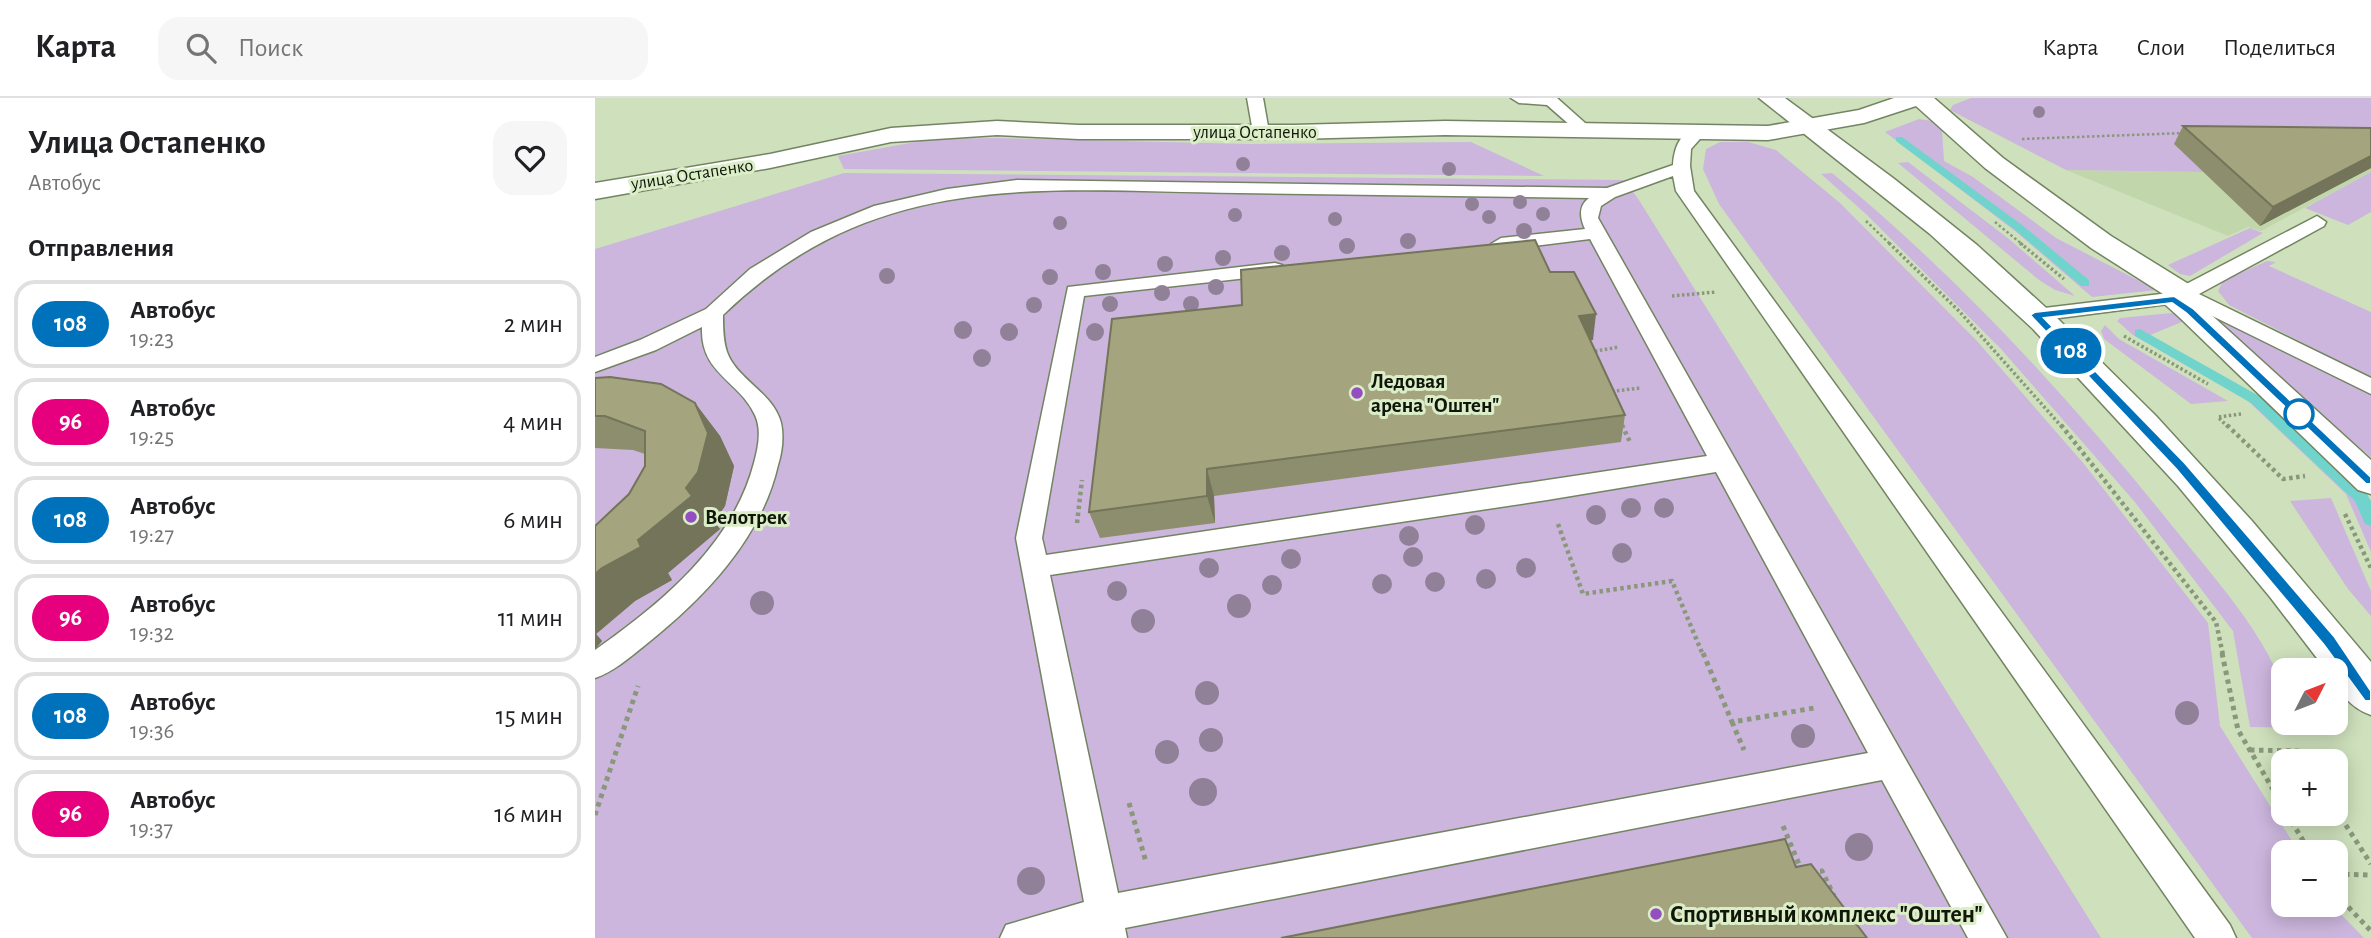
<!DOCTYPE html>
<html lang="ru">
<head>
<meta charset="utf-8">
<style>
  :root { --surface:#fff; --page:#f6f6f6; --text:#202124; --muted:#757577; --line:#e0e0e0 }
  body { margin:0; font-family:"Alegreya Sans",sans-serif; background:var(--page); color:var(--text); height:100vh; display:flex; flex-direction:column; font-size:26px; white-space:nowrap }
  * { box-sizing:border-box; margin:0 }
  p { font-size:23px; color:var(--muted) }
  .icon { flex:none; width:38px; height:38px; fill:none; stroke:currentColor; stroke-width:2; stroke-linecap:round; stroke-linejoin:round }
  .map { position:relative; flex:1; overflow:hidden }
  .sheet { display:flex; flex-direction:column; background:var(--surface); width:595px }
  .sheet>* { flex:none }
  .badge { padding:0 14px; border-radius:23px; font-size:24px; line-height:46px }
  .needle { width:46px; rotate:48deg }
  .tools { position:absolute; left:1676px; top:560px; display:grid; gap:14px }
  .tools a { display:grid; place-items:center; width:77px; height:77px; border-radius:14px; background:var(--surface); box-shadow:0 4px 18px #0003; font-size:35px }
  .map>.badge { position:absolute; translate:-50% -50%; box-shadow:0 0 0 4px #fff }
  h2 { padding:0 28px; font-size:26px; line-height:63px }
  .round { display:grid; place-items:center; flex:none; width:74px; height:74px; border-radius:21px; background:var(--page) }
  .headline { display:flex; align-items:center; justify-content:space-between; height:119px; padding:0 28px }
  h1 { font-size:33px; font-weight:700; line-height:52px }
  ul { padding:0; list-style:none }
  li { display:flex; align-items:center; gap:21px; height:88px; margin:0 14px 10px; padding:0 14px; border:4px solid var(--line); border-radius:21px }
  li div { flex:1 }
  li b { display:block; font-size:26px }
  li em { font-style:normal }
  li .badge { min-width:77px; font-weight:700; text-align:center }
  header { display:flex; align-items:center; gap:42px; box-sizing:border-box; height:98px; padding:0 35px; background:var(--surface); border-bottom:2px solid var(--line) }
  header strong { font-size:33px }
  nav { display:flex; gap:38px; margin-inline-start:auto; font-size:24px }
  .search { width:490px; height:63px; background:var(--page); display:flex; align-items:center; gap:18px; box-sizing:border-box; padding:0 24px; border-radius:21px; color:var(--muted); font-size:26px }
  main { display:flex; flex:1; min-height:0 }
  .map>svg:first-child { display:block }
  .built { fill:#c1d7ab }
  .green { fill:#ccb6dd }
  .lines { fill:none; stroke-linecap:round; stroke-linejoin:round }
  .stream { fill:#70d4cd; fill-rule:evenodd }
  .lane-casing { stroke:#738462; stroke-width:3 }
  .street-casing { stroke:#738462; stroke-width:3 }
  .secondary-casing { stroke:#738462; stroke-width:3 }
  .path-far3 { stroke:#89977b; stroke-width:2.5; stroke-dasharray:2.5 2.5; stroke-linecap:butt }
  .path-far2 { stroke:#89977b; stroke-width:3.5; stroke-dasharray:2.5 2.5; stroke-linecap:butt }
  .path-far1 { stroke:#89977b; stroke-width:4.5; stroke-dasharray:3.5 3.5; stroke-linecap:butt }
  .path { stroke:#89977b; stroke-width:5; stroke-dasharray:4.5 4.5; stroke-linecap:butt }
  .lane { fill:#fff; fill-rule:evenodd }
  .street { fill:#fff; fill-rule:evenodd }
  .secondary { fill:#fff; fill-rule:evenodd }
  .tree { fill:#908199 }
  .wall { fill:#8d8e6d }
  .shaded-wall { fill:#737459 }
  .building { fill:#a4a57f; stroke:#737459; stroke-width:2 }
  .line { fill:#0072bc; stroke:#fff; stroke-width:2 }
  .poi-dot { fill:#944ec2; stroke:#dbeec8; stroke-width:2.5 }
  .stop-dot { fill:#fff; stroke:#0072bc; stroke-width:3.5 }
  .labels { text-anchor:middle; stroke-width:6; stroke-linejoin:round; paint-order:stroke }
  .far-street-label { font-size:18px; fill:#101609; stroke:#dbeec8 }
  .poi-label { font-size:21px; font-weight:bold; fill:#101609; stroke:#dbeec8; text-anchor:start }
  .near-poi-label { font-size:24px; font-weight:bold; fill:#101609; stroke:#dbeec8; text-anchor:start }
</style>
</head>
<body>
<header>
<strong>Карта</strong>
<div class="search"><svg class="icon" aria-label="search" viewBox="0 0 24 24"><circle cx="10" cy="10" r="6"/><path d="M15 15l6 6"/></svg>Поиск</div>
<nav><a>Карта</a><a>Слои</a><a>Поделиться</a></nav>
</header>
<main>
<section class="sheet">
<div class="headline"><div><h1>Улица Остапенко</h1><p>Автобус</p></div><a class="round"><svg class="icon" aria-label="heart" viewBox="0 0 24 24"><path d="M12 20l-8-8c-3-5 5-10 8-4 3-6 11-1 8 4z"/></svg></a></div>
<h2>Отправления</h2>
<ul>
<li><span class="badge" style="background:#0072bc;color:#fff">108</span><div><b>Автобус</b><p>19:23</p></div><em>2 мин</em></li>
<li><span class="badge" style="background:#e6007e;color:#fff">96</span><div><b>Автобус</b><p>19:25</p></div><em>4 мин</em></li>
<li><span class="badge" style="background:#0072bc;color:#fff">108</span><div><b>Автобус</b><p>19:27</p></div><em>6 мин</em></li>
<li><span class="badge" style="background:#e6007e;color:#fff">96</span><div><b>Автобус</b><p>19:32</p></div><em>11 мин</em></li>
<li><span class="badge" style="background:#0072bc;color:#fff">108</span><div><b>Автобус</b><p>19:36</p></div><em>15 мин</em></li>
<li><span class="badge" style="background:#e6007e;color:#fff">96</span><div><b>Автобус</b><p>19:37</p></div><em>16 мин</em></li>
</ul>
</section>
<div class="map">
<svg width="1776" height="840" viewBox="0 0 1776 840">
  <rect width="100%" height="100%" fill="#cee1bc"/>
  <path class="built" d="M 1578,46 L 1776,48 L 1776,74 L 1666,133 L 1653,129 L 1633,138 L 1471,72 L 1609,74 Z"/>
  <path class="green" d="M 1376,0 L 1776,0 L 1776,48 L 1579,46 L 1609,74 L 1471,72 L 1355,12 L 1358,7 Z
    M 1324,21 L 1337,23 L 1347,33 L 1349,63 L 1378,79 L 1461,140 L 1562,192 L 1497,199 L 1420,133 L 1290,34 Z
    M 401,40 L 655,46 L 876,44 L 949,78 L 249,71 L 243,58 L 337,41 Z
    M 1125,44 L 1153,44 L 1181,52 L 1245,105 L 1382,243 L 1489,366 L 1613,525 L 1625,628 L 1704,754 L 1689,754 L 1689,807 L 1737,807 L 1769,840 L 1657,840 L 1124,106 L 1108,71 L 1111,51 Z
    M 1313,64 L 1414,141 L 1480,198 L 1460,192 L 1444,182 L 1303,65 Z
    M 1776,74 L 1776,114 L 1753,127 L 1710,110 Z
    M 249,75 L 1028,82 L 1042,99 L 1506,840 L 0,840 L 0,151 Z
    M 1237,75 C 1367,182 1478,304 1583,435 C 1621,482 1665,530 1688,588 C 1691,598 1689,614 1689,625 L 1707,625 L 1710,630 L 1655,629 L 1638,533 L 1539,403 L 1406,251 L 1272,117 L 1226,76 Z
    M 1655,130 L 1668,135 L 1595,178 L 1585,176 L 1573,167 Z
    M 1672,163 L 1681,164 L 1674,168 L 1776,214 L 1776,280 L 1634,207 L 1623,193 L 1628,183 Z
    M 1587,214 L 1594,221 L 1555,237 L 1666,302 L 1776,403 L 1776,454 L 1751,396 L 1652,302 L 1538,237 L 1522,223 L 1525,220 Z
    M 1606,216 L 1620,216 L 1776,295 L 1776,359 Z
    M 1510,227 L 1524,241 L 1633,303 L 1596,306 L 1509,241 L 1506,233 Z
    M 1736,400 L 1776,493 L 1776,518 L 1753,491 L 1695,403 Z"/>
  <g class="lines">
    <path class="stream" d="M 1301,39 L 1307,39 L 1427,127 L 1494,182 L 1494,188 L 1486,188 L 1419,131 L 1301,43 Z
      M 1545,231 L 1666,299 L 1772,396 L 1776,403 L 1776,428 L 1770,426 L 1760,403 L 1656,305 L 1540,238 L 1540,232 Z"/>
    <defs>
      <path id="lane" d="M 652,0 L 668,0 L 674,34 L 672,37 L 666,39 L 658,34 Z
        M 916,0 L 962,0 L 998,32 L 996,35 L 984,35 L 952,7 L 924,5 Z
        M 1104,28 L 1112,33 L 1096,51 L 1095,68 L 1099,93 L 1635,827 L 1641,840 L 1600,840 L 1081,93 L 1078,78 L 1020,99 L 1006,108 L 1003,120 L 1412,840 L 1373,840 L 1287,682 L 530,830 L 532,840 L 405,840 L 411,827 L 489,804 L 421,440 L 473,189 L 680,165 L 687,167 L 690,171 L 687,175 L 680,177 L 489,198 L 447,440 L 451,457 L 1112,358 L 995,141 L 906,152 L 896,146 L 906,140 L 990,131 C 985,120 983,108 994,100 C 878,98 761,97 645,95 C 449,93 282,68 128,217 C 128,229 128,242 132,254 C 142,282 178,294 186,325 C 189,339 187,354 183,367 C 166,442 107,502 49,548 C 34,560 18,574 0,580 L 0,552 C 67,505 138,446 159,365 C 163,350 167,332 160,317 C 144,282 105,276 107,229 L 61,252 L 0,274 L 0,259 L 45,242 L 111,211 L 155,171 L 216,134 L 279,108 L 352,91 L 422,82 L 1012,90 L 1078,67 C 1079,49 1086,33 1104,28 ZM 1121,374 L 1273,655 L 523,795 L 455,477 L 952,402 Z
        M 1722,118 L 1731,124 L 1729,128 L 1604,196 L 1776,280 L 1776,296 L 1589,204 L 1441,223 L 1434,221 L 1431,217 L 1434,213 L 1441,211 L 1574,195 Z"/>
      <path id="street" d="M 1299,0 L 1339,0 L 1408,60 L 1516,138 L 1600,190 L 1604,196 L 1600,202 L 1776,362 L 1776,396 L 1763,392 L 1584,219 L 1564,201 L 1568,196 L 1496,150 L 1390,70 L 1321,8 L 1269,25 L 1173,42 L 850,37 L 699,41 L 484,41 L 402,37 L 296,44 L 175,70 L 0,101 L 0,85 L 175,56 L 296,30 L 402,23 L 484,27 L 699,27 L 850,23 L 1173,28 L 1264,12 Z"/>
      <path id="secondary" d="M 1164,0 L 1190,0 L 1298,80 L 1382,147 L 1460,218 L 1561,318 L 1657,423 L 1776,564 L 1776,617 C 1756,610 1741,594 1741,572 L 1731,572 L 1675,499 L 1583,388 L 1438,231 L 1335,136 Z"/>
    </defs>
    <use href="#lane" class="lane-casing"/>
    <use href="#street" class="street-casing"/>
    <use href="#secondary" class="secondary-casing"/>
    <path class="path-far3" d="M 1427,41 L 1590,35
      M 1271,123 L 1296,147
      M 1400,124 L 1428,147"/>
    <path class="path-far2" d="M 1294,145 L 1364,213 L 1467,329
      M 1425,145 L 1469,181
      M 1077,198 L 1121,194
      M 1529,238 L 1613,286
      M 995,254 L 1024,249
      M 1012,294 L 1045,290
      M 1026,324 L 1028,329
      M 1633,329 L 1623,319 L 1646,316"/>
    <path class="path-far1" d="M 1027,327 L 1035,344
      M 1466,327 L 1621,524 L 1628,557
      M 1632,327 L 1688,381 L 1710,378
      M 1750,416 L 1776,470
      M 482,425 L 487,382
      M 963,426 L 988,496 L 1077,483 L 1108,557"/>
    <path class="path" d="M 1108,555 L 1137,624 L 1219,610
      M 1627,555 L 1643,632 L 1689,710
      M 1137,624 L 1149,652
      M 1655,652 L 1703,653 L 1710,663
      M 534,705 L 551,764
      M 1741,712 L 1776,766
      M 1692,716 L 1715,754
      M 0,717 L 43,588
      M 1188,728 L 1206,771
      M 1216,774 L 1227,773 L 1239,798
      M 1741,776 L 1776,777
      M 1741,796 L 1776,833"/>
    <use href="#lane" class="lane"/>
    <use href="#street" class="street"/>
    <use href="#secondary" class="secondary"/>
  </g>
  <g class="tree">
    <circle cx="1444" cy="14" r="6"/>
    <circle cx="648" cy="66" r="7"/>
    <circle cx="854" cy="71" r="7"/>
    <circle cx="925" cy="104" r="7"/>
    <circle cx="877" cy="106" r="7"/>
    <circle cx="948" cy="116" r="7"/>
    <circle cx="640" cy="117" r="7"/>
    <circle cx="894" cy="119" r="7"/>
    <circle cx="740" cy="121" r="7"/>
    <circle cx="465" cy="125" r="7"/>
    <circle cx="929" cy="133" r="8"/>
    <circle cx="813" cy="143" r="8"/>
    <circle cx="752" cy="148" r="8"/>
    <circle cx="687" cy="155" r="8"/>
    <circle cx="628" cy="160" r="8"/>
    <circle cx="570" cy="166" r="8"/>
    <circle cx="508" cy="174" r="8"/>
    <circle cx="292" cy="178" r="8"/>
    <circle cx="455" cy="179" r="8"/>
    <circle cx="621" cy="189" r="8"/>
    <circle cx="567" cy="195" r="8"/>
    <circle cx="515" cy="206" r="8"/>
    <circle cx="596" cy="206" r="8"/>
    <circle cx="439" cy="207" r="8"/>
    <circle cx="368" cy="232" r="9"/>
    <circle cx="414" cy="234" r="9"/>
    <circle cx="500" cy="234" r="9"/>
    <circle cx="387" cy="260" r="9"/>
    <circle cx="1036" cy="410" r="10"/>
    <circle cx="1069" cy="410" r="10"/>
    <circle cx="1001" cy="417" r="10"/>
    <circle cx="880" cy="427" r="10"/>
    <circle cx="814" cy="438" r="10"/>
    <circle cx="1027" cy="455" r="10"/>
    <circle cx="818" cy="459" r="10"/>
    <circle cx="696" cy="461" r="10"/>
    <circle cx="614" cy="470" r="10"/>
    <circle cx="931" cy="470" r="10"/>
    <circle cx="891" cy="481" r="10"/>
    <circle cx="840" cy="484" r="10"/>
    <circle cx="787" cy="486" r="10"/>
    <circle cx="677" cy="487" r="10"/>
    <circle cx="522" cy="493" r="10"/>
    <circle cx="167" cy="505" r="12"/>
    <circle cx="644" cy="508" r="12"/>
    <circle cx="548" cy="523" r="12"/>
    <circle cx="612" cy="595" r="12"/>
    <circle cx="1592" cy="615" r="12"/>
    <circle cx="1208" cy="638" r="12"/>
    <circle cx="616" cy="642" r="12"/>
    <circle cx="572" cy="654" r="12"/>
    <circle cx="608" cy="694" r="14"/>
    <circle cx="1264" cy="749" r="14"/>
    <circle cx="436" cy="783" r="14"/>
  </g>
  <path class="wall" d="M 1588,28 L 1776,30 L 1776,70 L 1665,128 L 1579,46 Z
    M 955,174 L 998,242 L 995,242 L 1030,317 L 1026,344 L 619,398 L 620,425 L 505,440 L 494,414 L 647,207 Z
    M 0,280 L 100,305 L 125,338 L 139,368 L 130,408 L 119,424 L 125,431 L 73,475 L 77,482 L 40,503 L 1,536 L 7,543 L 0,551 L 0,428 L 34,396 L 50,368 L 50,356 L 38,352 L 0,350 Z"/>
  <path class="shaded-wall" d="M 1776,58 L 1776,70 L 1665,128 L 1678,109 Z
    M 1001,216 L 998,242 L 982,244 L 984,218 Z
    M 100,305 L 125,338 L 139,368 L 130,408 L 119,424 L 125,431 L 73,475 L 77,482 L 40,503 L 1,536 L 7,543 L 0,551 L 0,476 L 43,442 L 91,390 Z
    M 612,371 L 619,398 L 620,425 L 612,398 Z"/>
  <path class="building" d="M 1588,28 L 1776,30 L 1776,58 L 1678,109 Z
    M 940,142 L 955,174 L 979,174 L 1001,216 L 984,218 L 1030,317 L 612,371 L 612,398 L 494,414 L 517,221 L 647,207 L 646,172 Z
    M 15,279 L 66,286 L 100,305 L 113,335 L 103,374 L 91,390 L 97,398 L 43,442 L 46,449 L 7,470 L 0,476 L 0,428 L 34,396 L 50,368 L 50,333 L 10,318 L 0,318 L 0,280 Z
    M 1190,741 L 1201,769 L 1216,766 L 1272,840 L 686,840 Z"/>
  <path class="line" d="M 1579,198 L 1599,211 L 1776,379 L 1776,386 L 1771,386 L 1591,215 L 1577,205 L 1449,220 L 1590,365 L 1739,538 L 1776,593 L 1776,603 L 1770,603 L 1729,547 L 1581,371 L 1435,217 L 1440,214 Z"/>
  <g class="poi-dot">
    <circle cx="762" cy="295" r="7"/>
    <circle cx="96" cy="419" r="7"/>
    <circle cx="1061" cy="816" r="7"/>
  </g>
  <circle class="stop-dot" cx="1704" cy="316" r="14"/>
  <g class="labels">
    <g class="far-street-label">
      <text x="660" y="40">улица Остапенко</text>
      <text transform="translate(97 76) rotate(-9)" y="6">улица Остапенко</text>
    </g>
    <g class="poi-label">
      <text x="776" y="290">Ледовая<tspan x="776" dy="24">арена "Оштен"</tspan></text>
      <text x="110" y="426">Велотрек</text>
    </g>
    <g class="near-poi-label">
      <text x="1075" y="824">Спортивный комплекс "Оштен"</text>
    </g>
  </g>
</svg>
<div class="tools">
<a><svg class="needle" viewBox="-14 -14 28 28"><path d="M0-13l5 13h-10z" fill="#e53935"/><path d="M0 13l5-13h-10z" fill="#757577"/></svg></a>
<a>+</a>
<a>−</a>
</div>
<b class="badge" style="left:1476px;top:253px;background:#0072bc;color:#fff">108</b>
</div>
</main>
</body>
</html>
